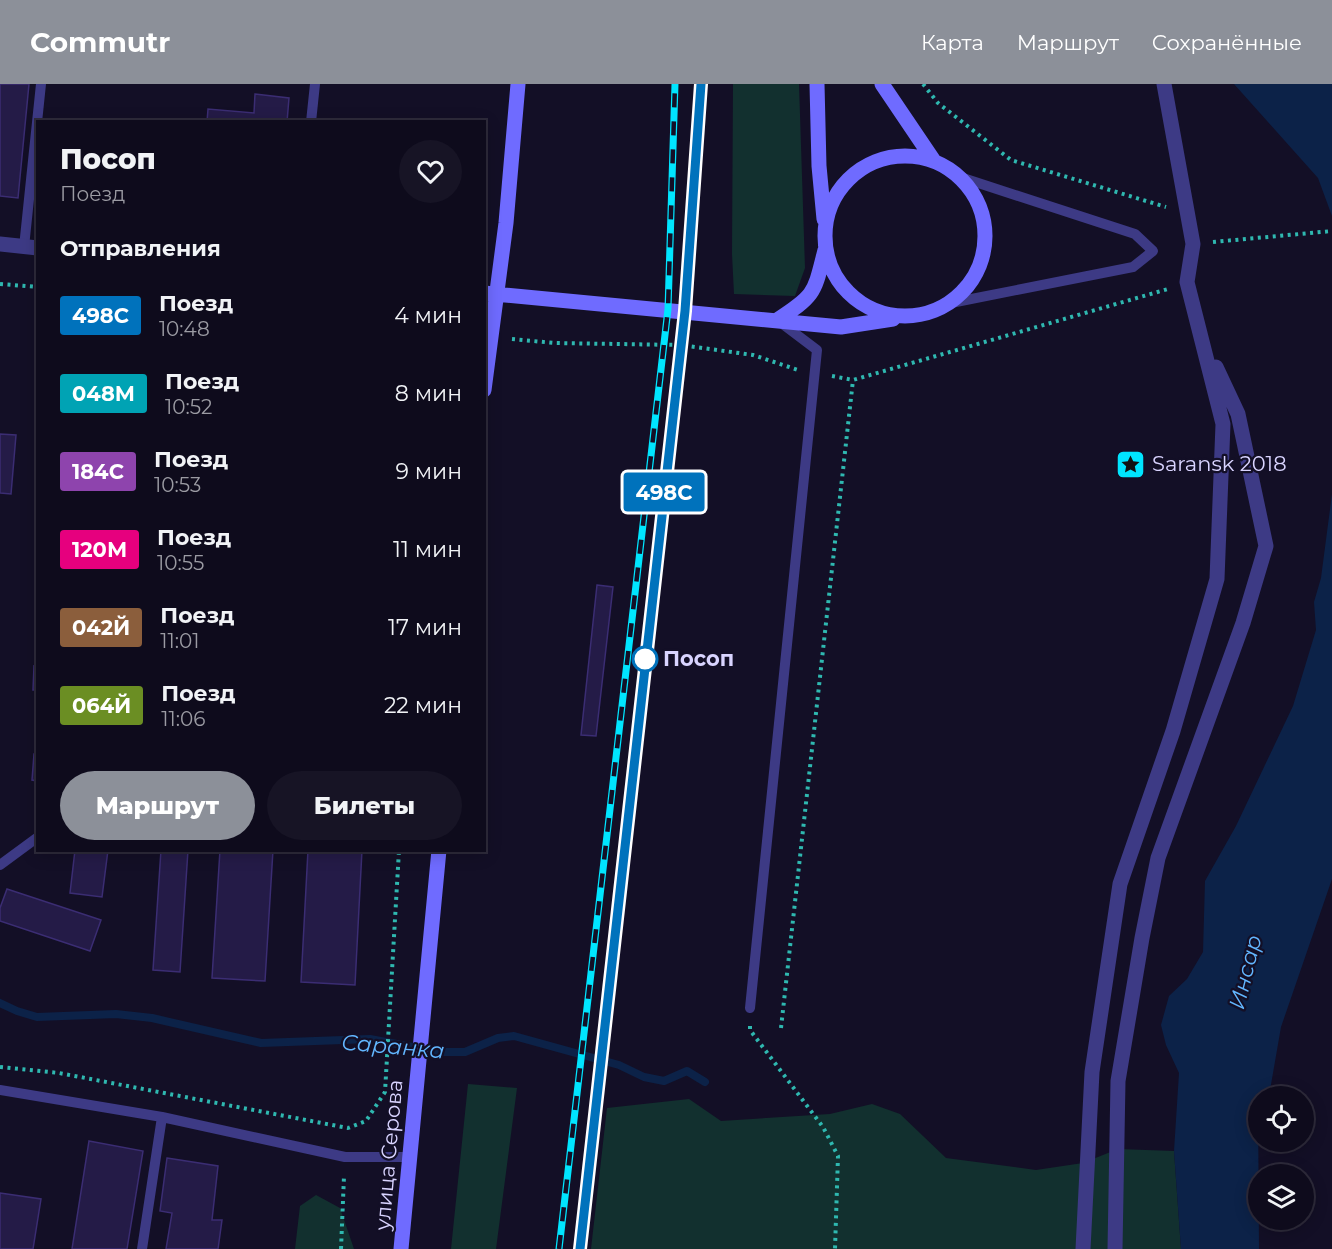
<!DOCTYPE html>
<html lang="ru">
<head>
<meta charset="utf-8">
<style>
  :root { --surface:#0e0b1c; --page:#171425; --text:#f1f3f6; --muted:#9b9ba3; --line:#2e2b3b; --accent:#8c9099 }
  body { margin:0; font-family:Montserrat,sans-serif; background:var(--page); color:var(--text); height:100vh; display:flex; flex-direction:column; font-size:22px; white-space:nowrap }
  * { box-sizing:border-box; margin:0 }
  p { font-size:20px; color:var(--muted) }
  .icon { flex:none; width:33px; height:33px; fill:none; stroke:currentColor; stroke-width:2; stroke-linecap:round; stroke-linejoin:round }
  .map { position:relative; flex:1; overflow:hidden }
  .side { position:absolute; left:36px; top:36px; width:450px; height:732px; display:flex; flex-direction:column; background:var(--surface); border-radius:0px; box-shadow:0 3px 15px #0003,0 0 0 2px var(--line) }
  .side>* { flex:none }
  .badge { padding:0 12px; border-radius:4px; font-size:21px; line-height:39px }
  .fabs { position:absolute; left:1248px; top:1002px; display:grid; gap:12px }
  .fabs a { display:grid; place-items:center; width:66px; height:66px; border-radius:50%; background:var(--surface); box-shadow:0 3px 15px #0003,0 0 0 2px var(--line); font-size:30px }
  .map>.badge { position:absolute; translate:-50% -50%; box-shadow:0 0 0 3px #fff }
  h2 { padding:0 24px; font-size:22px; line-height:54px }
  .round { display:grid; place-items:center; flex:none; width:63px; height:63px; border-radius:32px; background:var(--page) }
  .headline { display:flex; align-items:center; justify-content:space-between; height:102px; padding:0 24px }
  h1 { font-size:28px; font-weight:800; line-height:45px }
  .button { display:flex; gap:12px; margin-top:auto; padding:12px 24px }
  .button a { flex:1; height:69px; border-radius:36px; background:var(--accent); color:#fff; font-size:24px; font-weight:800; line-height:69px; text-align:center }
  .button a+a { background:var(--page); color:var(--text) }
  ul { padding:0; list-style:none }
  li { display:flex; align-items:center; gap:18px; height:78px; padding:0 24px }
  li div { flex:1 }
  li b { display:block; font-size:22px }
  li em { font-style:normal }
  li .badge { min-width:66px; font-weight:700; text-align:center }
  header { display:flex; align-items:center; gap:36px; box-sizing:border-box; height:84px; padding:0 30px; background:var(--accent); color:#fff }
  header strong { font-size:28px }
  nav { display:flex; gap:33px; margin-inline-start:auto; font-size:21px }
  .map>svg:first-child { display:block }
  .green { fill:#12302f }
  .water { fill:#0c2248 }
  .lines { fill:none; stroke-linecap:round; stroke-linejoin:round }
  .stream { stroke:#0c2248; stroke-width:8 }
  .building { fill:#241b47; stroke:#3b2d73; stroke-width:1.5 }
  .path { stroke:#2fb8b0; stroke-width:4; stroke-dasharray:3 4.5; stroke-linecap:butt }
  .lane { stroke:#3d3a85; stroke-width:10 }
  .street { stroke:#3d3a85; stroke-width:15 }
  .secondary { stroke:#6f6bff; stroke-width:15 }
  .rail-casing { stroke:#00e5ff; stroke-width:7 }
  .rail { stroke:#130f26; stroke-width:4.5; stroke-dasharray:14; stroke-linecap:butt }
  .line-casing { stroke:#fff; stroke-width:14 }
  .line { stroke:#0072bc; stroke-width:9 }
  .stop-dot { fill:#fff; stroke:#0072bc; stroke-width:3 }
  .labels { text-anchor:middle; stroke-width:4.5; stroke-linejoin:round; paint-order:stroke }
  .poi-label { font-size:21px; fill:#d9d4ff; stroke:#130f26; text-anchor:start }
  .stop-label { font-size:21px; font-weight:bold; fill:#d9d4ff; stroke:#130f26; text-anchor:start }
  .street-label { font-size:21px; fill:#d9d4ff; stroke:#130f26 }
  .water-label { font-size:22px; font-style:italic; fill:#62b6ff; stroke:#130f26 }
</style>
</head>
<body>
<header>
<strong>Commutr</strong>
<nav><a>Карта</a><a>Маршрут</a><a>Сохранённые</a></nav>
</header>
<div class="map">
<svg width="1332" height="1165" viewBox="0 0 1332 1165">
  <rect width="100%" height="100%" fill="#130f26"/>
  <path class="green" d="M 733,0 L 799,0 L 805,184 L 795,212 L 734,210 L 732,170 Z
    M 468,1000 L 517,1004 L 496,1165 L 451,1165 Z
    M 689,1015 L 721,1037 L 830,1030 L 872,1020 L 900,1030 L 946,1074 L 1036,1086 L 1083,1079 L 1118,1065 L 1174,1067 L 1181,1165 L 591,1165 L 607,1024 Z
    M 316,1111 L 340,1124 L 354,1165 L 295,1165 L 300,1122 Z"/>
  <path class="water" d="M 1234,0 L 1332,0 L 1332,132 L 1318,94 Z
    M 1332,410 L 1332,795 L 1281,943 L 1269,1012 L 1258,1012 L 1259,1165 L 1181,1165 L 1174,1067 L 1179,989 L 1166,961 L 1161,941 L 1169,912 L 1187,895 L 1203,868 L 1205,797 L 1236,742 L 1293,622 L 1316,546 L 1314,518 L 1321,494 Z"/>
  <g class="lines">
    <path class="stream" d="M 0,919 L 17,927 L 37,933 L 116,930 L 152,934 L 261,959 L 370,955 L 439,968 L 465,968 L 498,954 L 514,952 L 619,981 L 644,993 L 664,997 L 687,987 L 705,998"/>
  </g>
  <path class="building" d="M 0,0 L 29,0 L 18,114 L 0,112 Z
    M 255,10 L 289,14 L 287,38 L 207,38 L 208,25 L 254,29 Z
    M 0,350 L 16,351 L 11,410 L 0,409 Z
    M 597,501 L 613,503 L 596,652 L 581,651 Z
    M 34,582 L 38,583 L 38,606 L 33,606 Z
    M 34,670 L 38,670 L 38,697 L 32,696 Z
    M 75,766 L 108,766 L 102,813 L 70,809 Z
    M 161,766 L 188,766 L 180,888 L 153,886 Z
    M 220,766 L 273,766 L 265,897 L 212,894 Z
    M 308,766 L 362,766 L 355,901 L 301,898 Z
    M 7,805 L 101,836 L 90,867 L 0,837 L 0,824 Z
    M 89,1057 L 143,1067 L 127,1165 L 72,1165 Z
    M 167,1074 L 218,1082 L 212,1136 L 222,1136 L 218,1165 L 166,1165 L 172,1129 L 160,1127 Z
    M 0,1109 L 41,1115 L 33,1165 L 0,1165 Z"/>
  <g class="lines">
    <path class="path" d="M 923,0 L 938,19 L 1011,76 L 1166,123
      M 1213,158 L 1332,147
      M 0,200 L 38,203
      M 512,255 L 554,259 L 681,261 L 753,271 L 798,286
      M 832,292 L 853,296 L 1168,205
      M 750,942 L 750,946 L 823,1043 L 838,1072 L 835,1165
      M 781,944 L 853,296
      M 0,983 L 59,989 L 348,1044 L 366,1037 L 385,1008 L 399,766
      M 341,1165 L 344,1092"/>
    <path class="lane" d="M 311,38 L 315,0
      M 24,163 L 41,0
      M 951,219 L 1133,183 L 1153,167 L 1135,150 L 960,93
      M 0,781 L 38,753
      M 750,924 L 817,266 L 780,238
      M 0,1006 L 162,1033 L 345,1073 L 410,1073
      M 142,1165 L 162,1033"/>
    <path class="street" d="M 0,160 L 38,164
      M 1083,1165 L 1092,988 L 1120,800 L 1173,647 L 1217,495 L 1223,340 L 1187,198 L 1193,160 L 1164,0
      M 1115,1165 L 1118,997 L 1142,854 L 1158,774 L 1243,539 L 1266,462 L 1238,330 L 1216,283"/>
    <path class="secondary" d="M 817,0 L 819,82 L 824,135
      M 882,0 L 934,77
      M825 152a80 80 0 1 1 160 0a80 80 0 1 1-160 0Z
      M 484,209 L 841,243 L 893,235
      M 777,236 C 816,211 814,209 825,166
      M 484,306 L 506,139 L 518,0
      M 401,1165 L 439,766"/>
    <defs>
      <path id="rail" d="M 559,1165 L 668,225 L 675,0
        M 580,1165 L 685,227 L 701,0"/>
    </defs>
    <use href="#rail" class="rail-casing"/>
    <use href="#rail" class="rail"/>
  </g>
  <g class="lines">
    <defs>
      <path id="line" d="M 580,1165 L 685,227 L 701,0"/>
    </defs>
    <use href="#line" class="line-casing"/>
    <use href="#line" class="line"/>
  </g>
  <defs>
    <symbol id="sight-square" viewBox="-11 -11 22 22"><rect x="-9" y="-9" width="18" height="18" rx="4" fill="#00e5ff" stroke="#130f26"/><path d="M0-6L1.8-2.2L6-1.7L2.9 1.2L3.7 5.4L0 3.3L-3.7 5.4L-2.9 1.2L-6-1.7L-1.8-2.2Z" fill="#111"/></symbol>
  </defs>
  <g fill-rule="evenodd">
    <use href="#sight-square" x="1114" y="364" width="33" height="33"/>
  </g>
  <circle class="stop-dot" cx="645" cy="575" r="12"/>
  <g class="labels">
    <g class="poi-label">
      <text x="1152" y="387">Saransk 2018</text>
    </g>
    <g class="stop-label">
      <text x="663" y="582">Посоп</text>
    </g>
    <g class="street-label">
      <text transform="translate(389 1071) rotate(-85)" y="7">улица Серова</text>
    </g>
    <g class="water-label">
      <text transform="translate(1245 888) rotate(-76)" y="8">Инсар</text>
      <text transform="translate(393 962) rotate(5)" y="8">Саранка</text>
    </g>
  </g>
</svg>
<div class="fabs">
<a><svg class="icon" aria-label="locate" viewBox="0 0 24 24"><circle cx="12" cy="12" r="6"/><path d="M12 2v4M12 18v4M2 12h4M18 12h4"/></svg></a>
<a><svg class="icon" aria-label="layers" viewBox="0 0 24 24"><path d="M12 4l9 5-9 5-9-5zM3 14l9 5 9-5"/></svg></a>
</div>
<b class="badge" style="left:664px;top:408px;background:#0072bc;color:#fff">498С</b>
<section class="side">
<div class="headline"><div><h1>Посоп</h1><p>Поезд</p></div><a class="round"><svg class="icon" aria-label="heart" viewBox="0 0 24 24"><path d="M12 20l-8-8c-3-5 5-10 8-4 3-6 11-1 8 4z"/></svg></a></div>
<h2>Отправления</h2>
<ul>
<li><span class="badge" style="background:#0072bc;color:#fff">498С</span><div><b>Поезд</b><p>10:48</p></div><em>4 мин</em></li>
<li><span class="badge" style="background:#00a3b4;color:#fff">048М</span><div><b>Поезд</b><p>10:52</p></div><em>8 мин</em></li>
<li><span class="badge" style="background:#8e44ad;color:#fff">184С</span><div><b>Поезд</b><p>10:53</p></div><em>9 мин</em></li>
<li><span class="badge" style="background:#e6007e;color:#fff">120М</span><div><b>Поезд</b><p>10:55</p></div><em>11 мин</em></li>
<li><span class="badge" style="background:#8b5e3c;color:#fff">042Й</span><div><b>Поезд</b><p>11:01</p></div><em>17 мин</em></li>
<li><span class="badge" style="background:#6b8e23;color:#fff">064Й</span><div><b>Поезд</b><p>11:06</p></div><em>22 мин</em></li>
</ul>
<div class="button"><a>Маршрут</a><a>Билеты</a></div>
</section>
</div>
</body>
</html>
